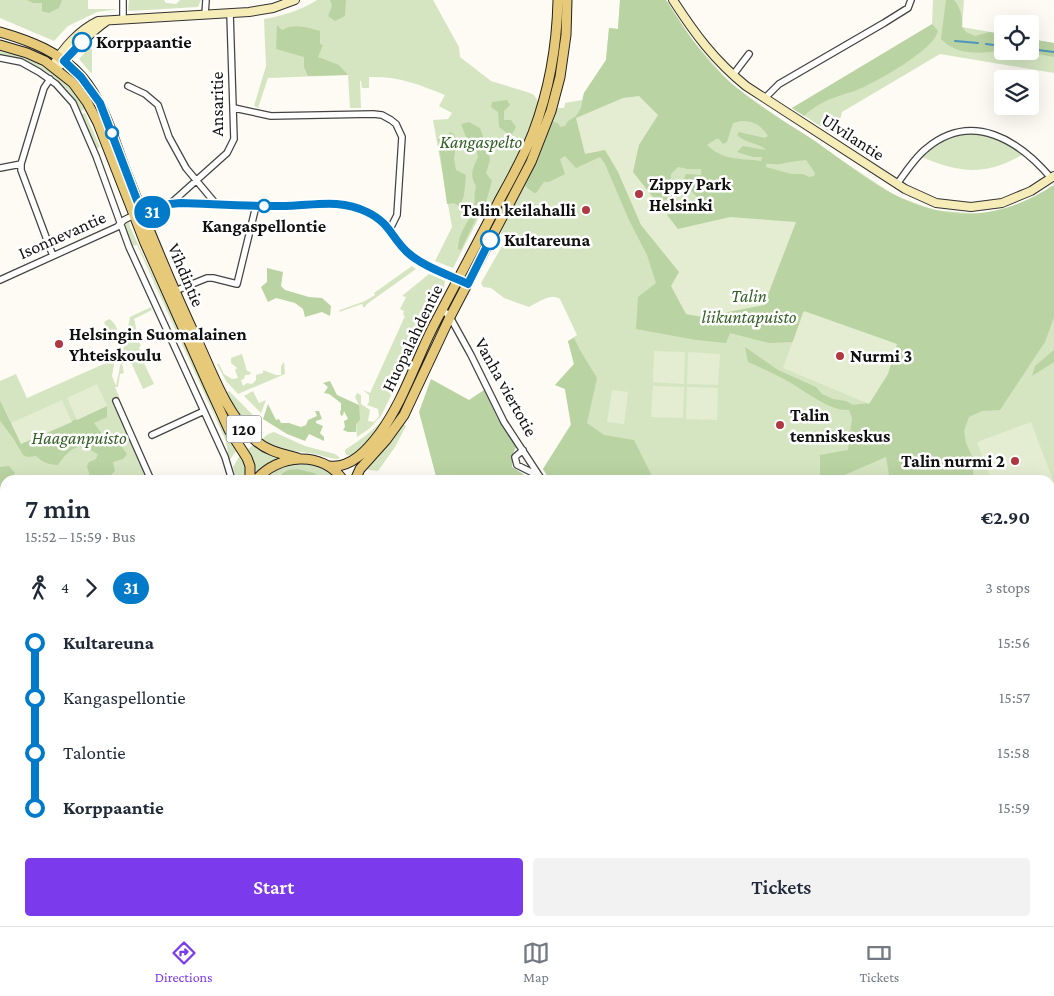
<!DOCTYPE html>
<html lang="en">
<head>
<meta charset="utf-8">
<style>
  :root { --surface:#fff; --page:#f2f2f3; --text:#1f2937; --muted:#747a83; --line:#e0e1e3; --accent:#7c3aed }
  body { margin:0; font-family:"Crimson Pro",serif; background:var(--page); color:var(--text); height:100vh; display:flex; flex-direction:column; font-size:19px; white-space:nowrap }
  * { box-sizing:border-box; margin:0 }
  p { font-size:16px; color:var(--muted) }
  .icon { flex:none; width:28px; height:28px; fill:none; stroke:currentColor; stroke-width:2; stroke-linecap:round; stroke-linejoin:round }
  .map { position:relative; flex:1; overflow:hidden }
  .sheet { position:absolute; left:0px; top:475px; width:1055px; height:451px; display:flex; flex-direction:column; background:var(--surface); border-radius:15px 15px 0 0; box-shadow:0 5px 20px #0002 }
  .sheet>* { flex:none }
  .badge { padding:0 10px; border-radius:16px; font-size:18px; line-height:32px }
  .fabs { position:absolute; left:994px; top:15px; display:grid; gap:10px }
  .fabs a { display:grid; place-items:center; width:45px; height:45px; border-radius:5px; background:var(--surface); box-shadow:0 5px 20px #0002; font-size:25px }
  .map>.badge { position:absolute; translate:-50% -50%; box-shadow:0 0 0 2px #fff }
  .legs { display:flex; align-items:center; gap:8px; height:55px; padding:0 25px; font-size:16px }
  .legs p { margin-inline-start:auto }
  .headline { display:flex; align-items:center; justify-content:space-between; height:85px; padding:0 25px }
  h1 { font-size:28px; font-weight:600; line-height:38px }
  .primary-button { display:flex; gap:10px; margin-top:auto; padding:10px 25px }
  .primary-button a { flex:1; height:58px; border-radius:5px; background:var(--accent); color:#fff; font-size:20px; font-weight:600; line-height:58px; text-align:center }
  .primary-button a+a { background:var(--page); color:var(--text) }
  ul { padding:0 25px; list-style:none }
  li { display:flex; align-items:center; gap:18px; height:55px; font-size:19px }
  li i { display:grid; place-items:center; width:8px; height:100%; margin:0 6px; background:currentColor }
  li i::after { content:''; width:12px; height:12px; margin:-6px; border:4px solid; border-radius:50%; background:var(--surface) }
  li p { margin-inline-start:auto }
  li:first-child i { background:linear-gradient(#0000 50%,currentColor 0) }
  li:last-child i { background:linear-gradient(currentColor 50%,#0000 0) }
  .tabs { display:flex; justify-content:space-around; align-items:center; height:70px; border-top:1px solid var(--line); background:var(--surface); font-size:14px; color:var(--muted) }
  .tabs a { display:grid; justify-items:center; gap:2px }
  .tabs .selected { color:var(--accent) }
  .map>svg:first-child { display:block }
  .green { fill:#d5e5c1 }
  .forest { fill:#bad3a2; fill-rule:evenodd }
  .pitch { fill:#e4edd1 }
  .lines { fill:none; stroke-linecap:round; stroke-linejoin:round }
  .stream { stroke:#4e95bd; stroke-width:2 }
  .street-casing { stroke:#434343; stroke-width:8 }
  .secondary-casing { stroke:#323232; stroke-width:10 }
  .primary-casing { stroke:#212121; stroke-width:11 }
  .street { stroke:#fff; stroke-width:5.5 }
  .secondary { stroke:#f5ecb7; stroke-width:8 }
  .primary { stroke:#e7c97a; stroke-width:9 }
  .tram { stroke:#af3842; stroke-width:1 }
  .line-1-casing { stroke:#fff; stroke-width:11 }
  .line-1 { stroke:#007ac9; stroke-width:8 }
  .stop-1-dot { fill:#fff; stroke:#007ac9; stroke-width:2.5 }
  .poi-dot { fill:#af3842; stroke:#fff; stroke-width:2 }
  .labels { text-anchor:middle; stroke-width:5; stroke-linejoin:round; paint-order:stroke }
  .shield { fill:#fff; stroke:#585858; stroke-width:1 }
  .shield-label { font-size:16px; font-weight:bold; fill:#101010 }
  .stop-label { font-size:18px; font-weight:bold; fill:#101010; stroke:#fff; text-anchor:start }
  .street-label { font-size:18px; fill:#101010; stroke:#fff }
  .park-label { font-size:18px; font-style:italic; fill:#356027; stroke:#fff }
  .poi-label { font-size:18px; font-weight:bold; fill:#101010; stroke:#fff; text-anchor:start }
</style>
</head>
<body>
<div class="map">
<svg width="1054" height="926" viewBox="0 0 1054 926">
  <rect width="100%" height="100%" fill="#fdfbf4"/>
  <path class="green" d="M 0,0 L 88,0 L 88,9 L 118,9 L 97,12 L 68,26 L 54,41 L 0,18 Z
    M 129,0 L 164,0 L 166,3 L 176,4 L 180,0 L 201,0 L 198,7 L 130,11 L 128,10 Z
    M 317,0 L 433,0 L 459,47 L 460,57 L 491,81 L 530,93 L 534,95 L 539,103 L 520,156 L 491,205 L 486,204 L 453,268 L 435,261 L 452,227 L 433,120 L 448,119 L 452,113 L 439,106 L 445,95 C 418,84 399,76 369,77 L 369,88 L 362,88 L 361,81 L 360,81 L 361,108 L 350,108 L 348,75 L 268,78 L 258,108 L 254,106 L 266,66 L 264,19 C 282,16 302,10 317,0 Z
    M 620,0 L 666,0 L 689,36 L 730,83 L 780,119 L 894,195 L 934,210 L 980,214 L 1014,206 L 1035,197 L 1054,185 L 1054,772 L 1050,765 L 1050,480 L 550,480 L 543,469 L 571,424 L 565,389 L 555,385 L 574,364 L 568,341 L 577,335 L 560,299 C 550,293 539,302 529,307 L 504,298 L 491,288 L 483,287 L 481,283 L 506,239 L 501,234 L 504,223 L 530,177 L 556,108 L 564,108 L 565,103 L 582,100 L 584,93 L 606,60 L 609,28 L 618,29 Z
    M 933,0 L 964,0 L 962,27 L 1002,34 L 1002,51 L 1030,51 L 1030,39 L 1054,43 L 1054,73 L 940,54 L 842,112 L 836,136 L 792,108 L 932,25 Z
    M 89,48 L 92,49 L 92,73 L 90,72 L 79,59 Z
    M 0,50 C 41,62 60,73 87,107 L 81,111 C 66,78 35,61 0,56 Z
    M 85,113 L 100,147 L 95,149 L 82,114 Z
    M 970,134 C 991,134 1006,142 1022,155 C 984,176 960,173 922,157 C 935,143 951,136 970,134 Z
    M 129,222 L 130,227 L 199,373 L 215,415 L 236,451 L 229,461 L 226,454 L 228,451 L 225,439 L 137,245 L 132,246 L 125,228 L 124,225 Z
    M 412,266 L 416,269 L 367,304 L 364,308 L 362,304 L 339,312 L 340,310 L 365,301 L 375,295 L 374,293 Z
    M 429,274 L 445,281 L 444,287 L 381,416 L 369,429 L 357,437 L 356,424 L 359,405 L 355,397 L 357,393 L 361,395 L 361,404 L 370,410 L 368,421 L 374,422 L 379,416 L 378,409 L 367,405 L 369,402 L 369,395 L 363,390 L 370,393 L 405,316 L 403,315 L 404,311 L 400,309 L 406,297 L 402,296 Z
    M 151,307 L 152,310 L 134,319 C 137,328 136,337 141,346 L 139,347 L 144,358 L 142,359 L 154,384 L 143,389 L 130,360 L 122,364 L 124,373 L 120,374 L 118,387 L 115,387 L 120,399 L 116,401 L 148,480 L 5,480 L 5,514 L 0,513 L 0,421 L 4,425 L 11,422 L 0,400 L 0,381 L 16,374 L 27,398 L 115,359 L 112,376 L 116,386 L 130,317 Z
    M 109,319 C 117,323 119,333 117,341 L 113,343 L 104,322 Z
    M 242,354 L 247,371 L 251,372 L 249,375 L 245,375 L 244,379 L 241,380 L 243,386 L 247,383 L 252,384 L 256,380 L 256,375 L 263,373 L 263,370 L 276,375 L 281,375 L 281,366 L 284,362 L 285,374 L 238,394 L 226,381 L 217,364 L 219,364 L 224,374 L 232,379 L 238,378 L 235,370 L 237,368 L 231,363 L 231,358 Z
    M 229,391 L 261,423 L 260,431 L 256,436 L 244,423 L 225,393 Z
    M 253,391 L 259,403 L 266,400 L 261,413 L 244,396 Z
    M 386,415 L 387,416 C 380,426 359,460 346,455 L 345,450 C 361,439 374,431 386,415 Z
    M 403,424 L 406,426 L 395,447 L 378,471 L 369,470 L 367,468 Z
    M 274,432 L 305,446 L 335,454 L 339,457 L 339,459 C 331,459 324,456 315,454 C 294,450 280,452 261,440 L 268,434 Z
    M 255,444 L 281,458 L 281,459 L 271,463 L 256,473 L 254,461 L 248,449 Z
    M 240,455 L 245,467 L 245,480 L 236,480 L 233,467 Z
    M 298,464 C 313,464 328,469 338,480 L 325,480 L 306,471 L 280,474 L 272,480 L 261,480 C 271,471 284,464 298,464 Z
    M 5,572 L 5,667 L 0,661 L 0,597 Z
    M 1054,904 L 1054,926 L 1034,926 L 1024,921 L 1050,921 L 1050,908 Z
    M 181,921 L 215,921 L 214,926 L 179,926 Z
    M 235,921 L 369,921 L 370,926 L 235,926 Z
    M 829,921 L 876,921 L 882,926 L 835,926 Z"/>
  <path class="forest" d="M 27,0 L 62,0 L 59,8 L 49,13 L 42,11 L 42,3 L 33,3 Z
    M 330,0 L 346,0 L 345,16 L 335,21 L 328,16 L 332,6 Z
    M 620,0 L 666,0 C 685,29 704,60 731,83 C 756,105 787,123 815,141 C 852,167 890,200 936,210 C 980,220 1016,209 1054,185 L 1054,317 L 1045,342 L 1000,410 L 982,411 L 969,417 L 964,431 L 966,443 L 975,463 L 973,472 L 975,480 L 890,480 L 886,457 L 833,480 L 820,480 L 820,455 L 848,450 L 852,418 L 849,410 C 830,412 801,388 784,379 C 772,373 760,367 748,362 L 745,347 L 778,370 L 816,387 L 822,394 L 833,399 L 846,401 L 853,405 L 869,403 L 803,312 L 793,342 L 769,343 L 730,333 L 726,343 L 696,340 L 636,329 L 638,297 L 656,283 L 647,255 L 629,220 L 605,164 L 600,157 L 576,168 L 565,156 L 560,159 L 565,174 L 549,182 L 544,182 L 536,193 L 534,193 L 525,186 L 552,121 L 559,124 L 560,127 L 565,126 L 568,121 L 576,116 L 581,108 L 584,93 L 606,60 L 609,28 L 618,29 ZM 741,121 C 755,121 760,125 768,136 L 765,138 L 739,132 L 737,135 C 747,144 760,143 766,150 L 743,146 L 737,152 L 753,157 L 762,157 L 761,161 C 739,158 724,161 707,145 L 716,139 L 719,139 L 723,144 L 727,142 L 733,123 ZM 806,160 L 815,173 L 814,176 L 809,177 L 803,174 L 791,174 L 766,167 L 766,164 C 771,163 775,165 780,164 C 788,162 797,161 806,160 ZM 678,167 L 688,169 L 701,169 L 701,175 L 686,174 L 683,182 L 696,196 L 696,200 L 679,201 L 673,213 L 665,216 L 656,206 L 671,202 L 672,192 L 667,186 L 671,181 L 671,174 Z
    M 946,0 L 954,0 C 960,6 963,18 962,27 L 966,32 L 975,36 L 989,32 L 1002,34 L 1002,50 C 982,54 957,56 941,39 Z
    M 932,24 L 938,31 C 934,49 884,77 866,86 C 843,97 825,96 804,116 L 792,108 Z
    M 277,25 L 282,30 C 294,23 307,27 320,31 L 320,44 L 323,45 L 318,57 L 339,65 L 348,75 L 308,76 L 304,67 L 304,57 L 276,49 Z
    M 1030,39 L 1054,43 L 1054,57 L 1020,51 L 1030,51 Z
    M 507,100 L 510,105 L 504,111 L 504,120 L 511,120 L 516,127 L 511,136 L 499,127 L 498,112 L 491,107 L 492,102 Z
    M 469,122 L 480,128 L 488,150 L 490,160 L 486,173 L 492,181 L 486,202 L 482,206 L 461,250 L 458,249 C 459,229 470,222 474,207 C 475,201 474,193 476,186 C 469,175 473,168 478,157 L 476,148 L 466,137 L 461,124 Z
    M 451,132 L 454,134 L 457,142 L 454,158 L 456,170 L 466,175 L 464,195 L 460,207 L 454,203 L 447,204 L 438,139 Z
    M 267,268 L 283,272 L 281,286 L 285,290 L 309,297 L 322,298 L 331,306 L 330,316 L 322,312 L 305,317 L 303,309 L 295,303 L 276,298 L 268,302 L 261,287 L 267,282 Z
    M 574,338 L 580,350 L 597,378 L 587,423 L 604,435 L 634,440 L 654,480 L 550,480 L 543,469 L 571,425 L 565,389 L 555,385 L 574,364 L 568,341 Z
    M 1054,350 L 1054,362 L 1032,376 L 1035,366 Z
    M 431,379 L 469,400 L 484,390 L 497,417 L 516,447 L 512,456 L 512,467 L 528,477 L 536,480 L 437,480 L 419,412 Z
    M 330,381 L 337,395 L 359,405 L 360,420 L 356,424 L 356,432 L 348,432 L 343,430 L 345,427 L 344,421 L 348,419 L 344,411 L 343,415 L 341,416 L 340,412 L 341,410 L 341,403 L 329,394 L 324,393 L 328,387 L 323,383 Z
    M 0,400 L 21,443 L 107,406 L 107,417 L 94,423 L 111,446 L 120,444 L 127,454 L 123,459 L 113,462 L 115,471 L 111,475 L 112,480 L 91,480 L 87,466 L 89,462 L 96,459 L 98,454 C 93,452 88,448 83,447 C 72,445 63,458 58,465 C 49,465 42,462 36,456 L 27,457 L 23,455 L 13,438 L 0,421 Z
    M 268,404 L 276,420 L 279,419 L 281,423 L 289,423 L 301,427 L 306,425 L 308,420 L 317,416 L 315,411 L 319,411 L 322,419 L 316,421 L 316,423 L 323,426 L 320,433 L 324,437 L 324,441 L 309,434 L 305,441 L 287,434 L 263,419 Z
    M 9,466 L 15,473 L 11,480 L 5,480 L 5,503 L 0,502 L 0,467 Z
    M 297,469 L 314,473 L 325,480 L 272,480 L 288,470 Z
    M 73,921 L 107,921 L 107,926 L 71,926 Z
    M 235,921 L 302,921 L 304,926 L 235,926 Z"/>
  <path class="pitch" d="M 639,96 L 658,115 L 639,145 L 633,172 L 678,229 L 730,217 L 796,222 L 764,305 L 702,317 L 686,314 L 671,286 L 679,272 L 641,225 L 618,172 L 605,150 L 585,154 L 576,118 L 623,98 Z
    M 804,311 L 897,344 L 888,374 L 869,404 L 783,368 Z
    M 654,351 L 685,352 L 684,384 L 653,382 Z
    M 688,352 L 720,354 L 718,385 L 687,384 Z
    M 97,384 L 107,406 L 77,420 L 67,398 Z
    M 653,386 L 684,387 L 683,418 L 651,417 Z
    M 687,387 L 718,388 L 717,420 L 686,419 Z
    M 612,390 L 628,392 L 624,424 L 607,422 Z
    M 62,400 L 72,422 L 21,444 L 11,423 Z
    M 1031,422 L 1054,483 L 1054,509 L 1050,510 L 1050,480 L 991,480 L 977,442 Z"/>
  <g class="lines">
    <path class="stream" d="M 955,41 L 978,43
      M 986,44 L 1002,46
      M 1030,49 L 1054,52"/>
    <defs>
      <path id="street" d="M 123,0 L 123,19
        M 205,15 L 206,0
        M 884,23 L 908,8 L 911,0
        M 0,58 L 21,62 L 39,72 L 56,84 L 73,103 L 96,156 L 129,247 L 225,457 L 232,480
        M 733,75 L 749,54
        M 50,79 L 44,88 L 21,164 L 21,170 L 53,256
        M 128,86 L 145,94 L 158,105 L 169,137 L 186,168 L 216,204
        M 765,98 L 779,84 L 884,23
        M 234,108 L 271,116 L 373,114 L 382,115 L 391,120 L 396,124 L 402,137 L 397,215 L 390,229
        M 0,168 L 21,164
        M 897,184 C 906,172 915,157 927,148 C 972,111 1019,140 1051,178
        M 170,204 L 227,153 L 234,139 L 230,13
        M 143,216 L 170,204 L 181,203 C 213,204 245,206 276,206 C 309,207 339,196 370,213 C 391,225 391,236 406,251 C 420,264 442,272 459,280
        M 0,280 L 117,227 L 124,220 L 134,215
        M 175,291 L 207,278 L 213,278 L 237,284 L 256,206
        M 442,309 L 450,317 L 471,355 L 504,422 L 542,480
        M 116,401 L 151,480
        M 152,435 L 204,411
        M 523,450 L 515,457 L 517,465 L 539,476
        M 1050,811 L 1054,806
        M 0,826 L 5,820
        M 640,921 L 641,926
        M 720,921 L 722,926
        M 884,921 L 890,926
        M 8,926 L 9,921
        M 154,926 L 155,921
        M 950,926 L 958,921"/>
      <path id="secondary" d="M 673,0 C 695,34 714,60 746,86 L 905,189 L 936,203 L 971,207 L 1002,203 L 1031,191 L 1054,176
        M 53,66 C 63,48 79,30 98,21 L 249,12 L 273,8 L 295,0
        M 56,69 C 73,53 87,34 107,21
        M 0,876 L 5,879
        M 991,921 L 997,926
        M 1018,921 L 1024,926
        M 544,926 L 547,921"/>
      <path id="primary" d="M 0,32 C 31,41 60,52 82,77 C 104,103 113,137 125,169 C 148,228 172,287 199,344 C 214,377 227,414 254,439 C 266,451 282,454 298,458
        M 0,45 L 27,53 L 45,61 L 73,83 L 87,102 L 98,123 L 145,243 L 208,384 L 229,430 L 247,458 L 250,466 L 250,480
        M 329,466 C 351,469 368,449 380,433 C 404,400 416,360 434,325 C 456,283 478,242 499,201 C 511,179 524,156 533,133 C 549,91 557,45 558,0
        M 256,480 C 278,454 322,450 343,480
        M 355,480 L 360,469 L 386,440 L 404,415 L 450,317 L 531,162 L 551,111 L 560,77 L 566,35 L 567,0
        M 377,921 L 378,926
        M 388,921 L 389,926"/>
    </defs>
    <use href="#street" class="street-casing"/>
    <use href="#secondary" class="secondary-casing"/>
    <use href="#primary" class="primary-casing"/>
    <use href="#street" class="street"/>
    <use href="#secondary" class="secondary"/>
    <use href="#primary" class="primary"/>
    <path class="tram" d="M 0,824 L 5,818
      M 1007,921 L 1012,926"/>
  </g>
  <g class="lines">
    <defs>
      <path id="line-1" d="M 82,42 L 64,61 L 81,77 L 100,103 L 143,216 L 170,204 L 181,203 C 213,204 245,206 277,206 C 309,207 337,197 367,212 C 390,223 391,237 407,252 C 422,266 449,275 468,284 L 490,240"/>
    </defs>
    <use href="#line-1" class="line-1-casing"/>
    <use href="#line-1" class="line-1"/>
  </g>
  <g class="stop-1-dot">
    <circle cx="82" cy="42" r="9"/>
    <circle cx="112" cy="133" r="6"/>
    <circle cx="264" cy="206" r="6"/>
    <circle cx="490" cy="240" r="9"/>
  </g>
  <g class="poi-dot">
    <circle cx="639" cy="194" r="5"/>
    <circle cx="586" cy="210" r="5"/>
    <circle cx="59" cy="344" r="5"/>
    <circle cx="840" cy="356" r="5"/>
    <circle cx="780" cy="425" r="5"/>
    <circle cx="1015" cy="461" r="5"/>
  </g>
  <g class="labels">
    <rect class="shield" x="226.5" y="415.5" width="35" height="27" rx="4"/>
    <g class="shield-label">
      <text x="244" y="435">120</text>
    </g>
    <g class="stop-label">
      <text x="96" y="48">Korppaantie</text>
      <text x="264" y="232" text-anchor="middle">Kangaspellontie</text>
      <text x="504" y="246">Kultareuna</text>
    </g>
    <g class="street-label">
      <text transform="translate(217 104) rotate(-90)" y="6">Ansaritie</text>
      <text transform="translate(853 137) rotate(33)" y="6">Ulvilantie</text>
      <text transform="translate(62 235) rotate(-24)" y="6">Isonnevantie</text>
      <text transform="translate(186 275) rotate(67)" y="6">Vihdintie</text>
      <text transform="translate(412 338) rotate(-64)" y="6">Huopalahdentie</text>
      <text transform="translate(506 387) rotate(61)" y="6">Vanha viertotie</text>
    </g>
    <g class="park-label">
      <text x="481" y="148">Kangaspelto</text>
      <text x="749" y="302">Talin<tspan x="749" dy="21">liikuntapuisto</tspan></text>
      <text x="79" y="444">Haaganpuisto</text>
    </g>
    <g class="poi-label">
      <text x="649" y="190">Zippy Park<tspan x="649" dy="21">Helsinki</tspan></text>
      <text x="576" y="216" text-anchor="end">Talin keilahalli</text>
      <text x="69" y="340">Helsingin Suomalainen<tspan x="69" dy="21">Yhteiskoulu</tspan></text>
      <text x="850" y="362">Nurmi 3</text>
      <text x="790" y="421">Talin<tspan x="790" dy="21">tenniskeskus</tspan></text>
      <text x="1005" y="467" text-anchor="end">Talin nurmi 2</text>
    </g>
  </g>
</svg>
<div class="fabs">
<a><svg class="icon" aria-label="locate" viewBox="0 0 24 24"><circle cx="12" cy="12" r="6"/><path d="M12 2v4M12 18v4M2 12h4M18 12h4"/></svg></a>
<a><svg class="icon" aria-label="layers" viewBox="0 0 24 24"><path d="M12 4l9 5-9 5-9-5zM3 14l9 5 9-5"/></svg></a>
</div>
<b class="badge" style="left:152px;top:212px;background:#007ac9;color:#fff">31</b>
<section class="sheet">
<div class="headline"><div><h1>7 min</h1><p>15:52 – 15:59 · Bus</p></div><b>€2.90</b></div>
<div class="legs"><svg class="icon" aria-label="walk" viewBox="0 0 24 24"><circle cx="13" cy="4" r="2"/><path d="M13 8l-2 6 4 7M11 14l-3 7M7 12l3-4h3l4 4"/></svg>4<svg class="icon" aria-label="forward" viewBox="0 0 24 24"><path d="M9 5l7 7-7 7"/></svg><b class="badge" style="background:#007ac9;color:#fff">31</b><p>3 stops</p></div>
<ul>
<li><i style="color:#007ac9"></i><b>Kultareuna</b><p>15:56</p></li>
<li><i style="color:#007ac9"></i><span>Kangaspellontie</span><p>15:57</p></li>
<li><i style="color:#007ac9"></i><span>Talontie</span><p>15:58</p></li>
<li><i style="color:#007ac9"></i><b>Korppaantie</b><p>15:59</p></li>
</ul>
<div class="primary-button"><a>Start</a><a>Tickets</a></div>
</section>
</div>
<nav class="tabs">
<a class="selected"><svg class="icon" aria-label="directions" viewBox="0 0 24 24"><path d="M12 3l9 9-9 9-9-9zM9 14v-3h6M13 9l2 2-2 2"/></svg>Directions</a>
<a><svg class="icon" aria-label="map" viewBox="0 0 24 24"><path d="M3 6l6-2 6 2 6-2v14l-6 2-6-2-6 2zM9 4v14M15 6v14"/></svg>Map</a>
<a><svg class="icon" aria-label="tickets" viewBox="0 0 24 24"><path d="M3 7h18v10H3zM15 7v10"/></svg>Tickets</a>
</nav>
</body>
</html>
